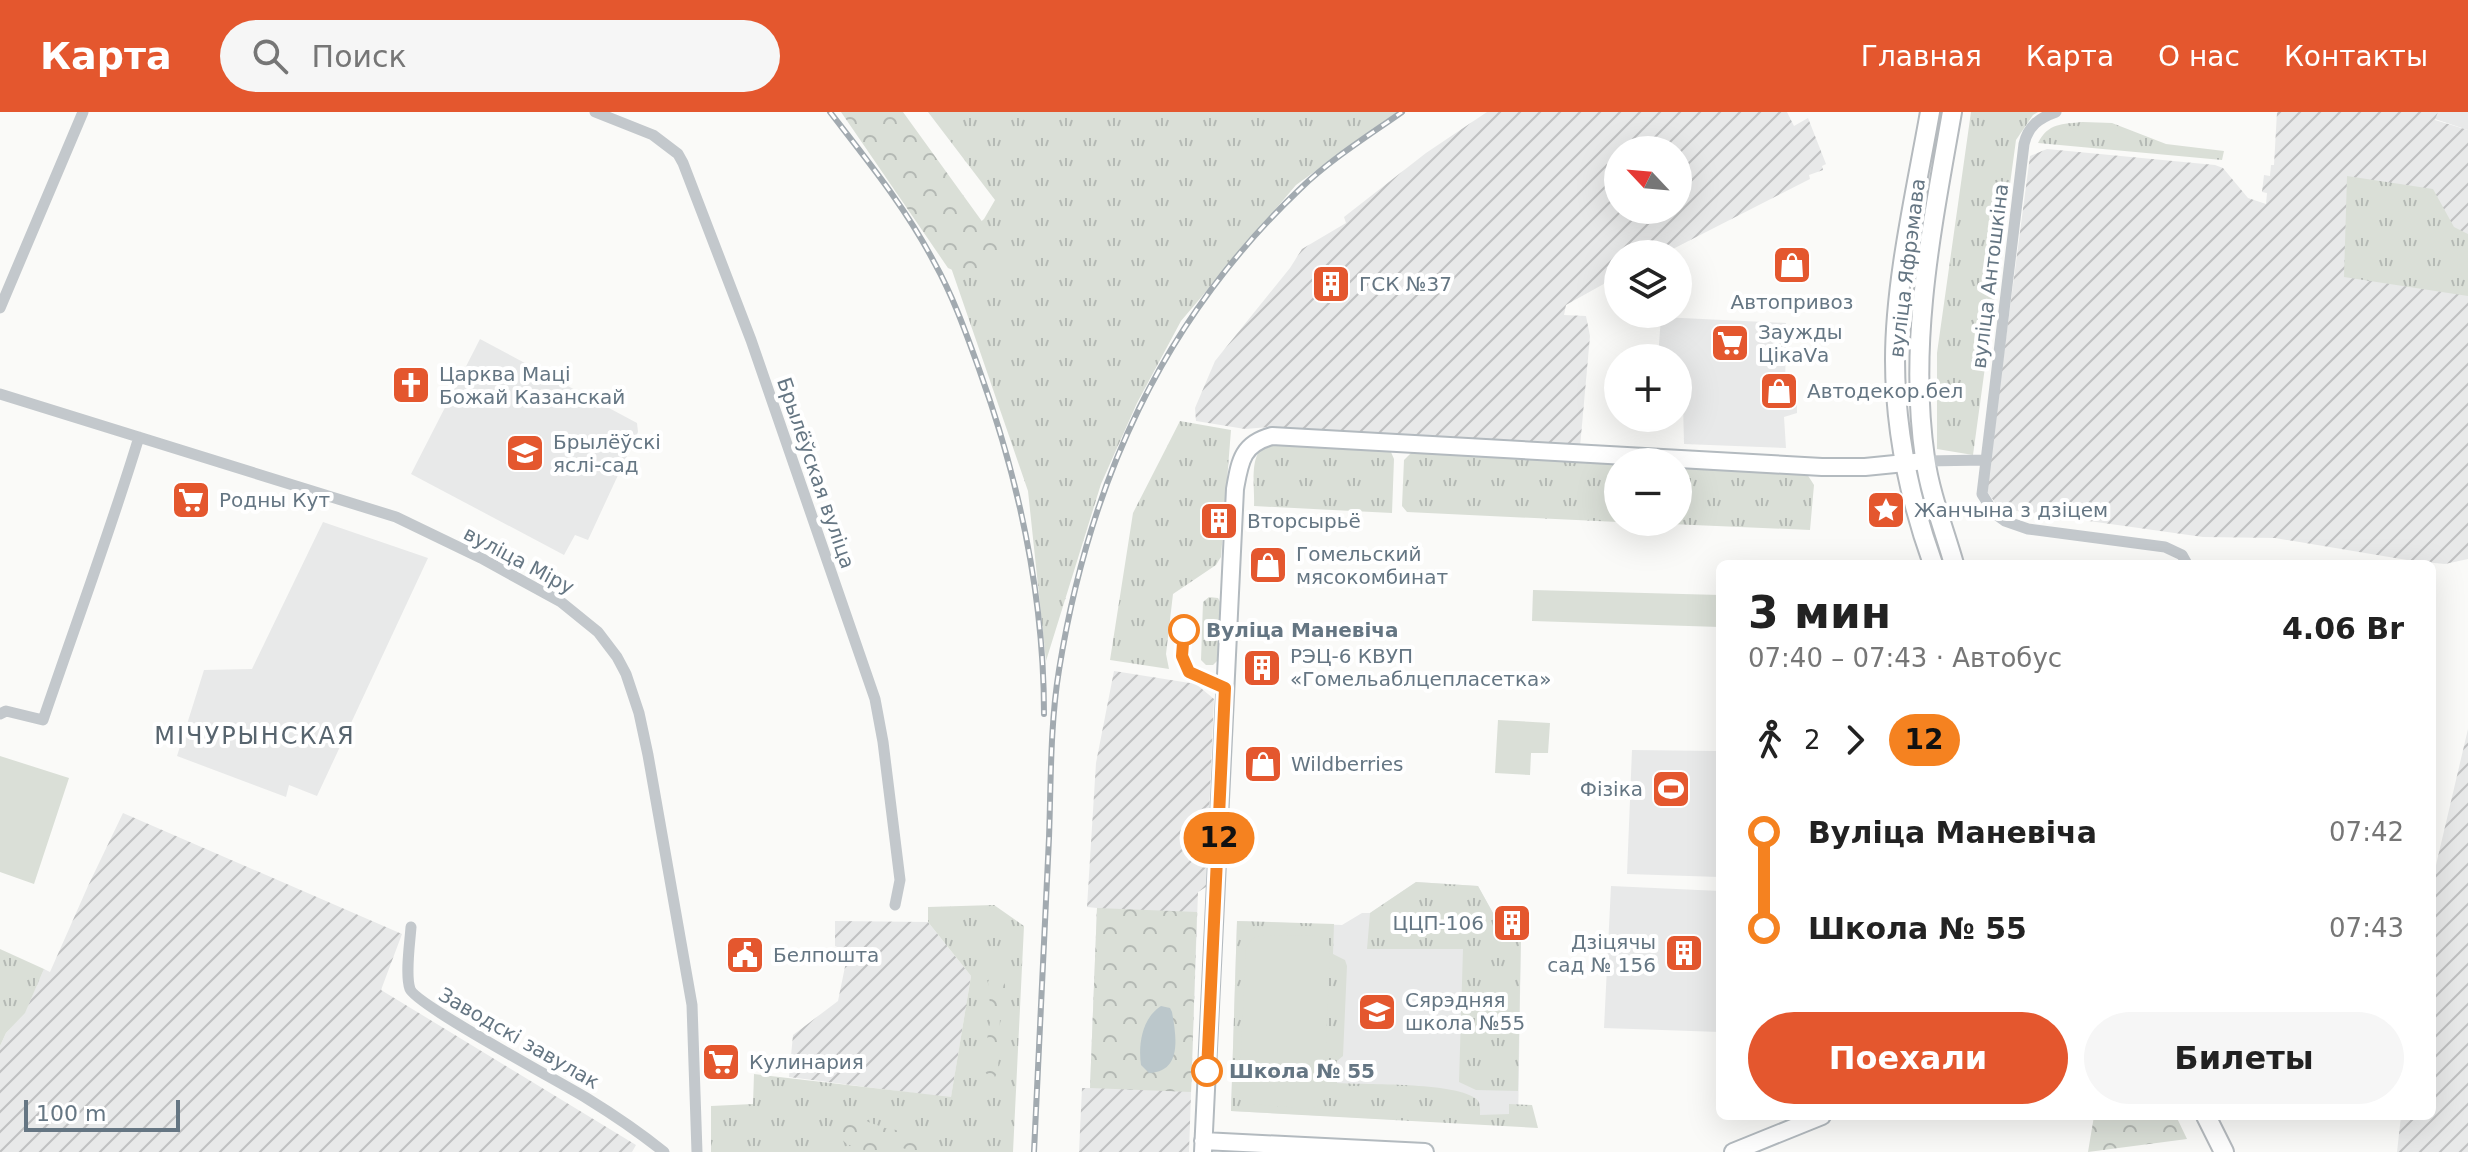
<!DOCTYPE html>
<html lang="ru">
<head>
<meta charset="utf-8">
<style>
  :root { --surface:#fff; --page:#f6f6f6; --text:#222; --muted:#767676; --accent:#e4572e }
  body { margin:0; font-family:"DejaVu Sans",sans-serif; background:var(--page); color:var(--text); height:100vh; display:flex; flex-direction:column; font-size:30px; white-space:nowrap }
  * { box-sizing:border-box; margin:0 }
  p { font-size:26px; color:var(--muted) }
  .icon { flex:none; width:44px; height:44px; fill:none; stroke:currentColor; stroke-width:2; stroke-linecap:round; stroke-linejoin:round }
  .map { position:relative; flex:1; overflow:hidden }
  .details { position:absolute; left:1716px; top:448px; width:720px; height:560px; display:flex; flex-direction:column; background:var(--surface); border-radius:12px; box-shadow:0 8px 32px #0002 }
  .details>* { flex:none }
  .badge { padding:0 16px; border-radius:26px; font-size:28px; line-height:52px }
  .needle { width:52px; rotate:296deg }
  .buttons { position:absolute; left:1604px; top:24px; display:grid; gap:16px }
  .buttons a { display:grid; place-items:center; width:88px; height:88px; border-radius:50%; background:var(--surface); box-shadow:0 8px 32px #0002; font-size:40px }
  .scale { position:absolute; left:24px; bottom:20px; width:156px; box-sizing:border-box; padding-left:8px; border:4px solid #657683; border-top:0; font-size:22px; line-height:28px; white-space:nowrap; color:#657683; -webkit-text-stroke:6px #fff; paint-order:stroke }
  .map>.badge { position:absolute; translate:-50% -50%; box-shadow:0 0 0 4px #fff }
  .legs { display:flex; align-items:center; gap:12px; height:88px; padding:0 32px; font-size:26px }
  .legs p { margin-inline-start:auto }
  .headline { display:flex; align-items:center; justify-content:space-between; height:136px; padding:0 32px }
  h1 { font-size:44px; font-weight:700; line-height:60px }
  .cta { display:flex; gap:16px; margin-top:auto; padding:16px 32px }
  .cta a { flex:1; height:92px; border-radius:48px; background:var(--accent); color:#fff; font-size:32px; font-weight:700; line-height:92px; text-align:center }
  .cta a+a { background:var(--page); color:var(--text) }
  ul { padding:0 32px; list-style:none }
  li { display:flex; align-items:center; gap:28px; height:96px; font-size:30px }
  li i { display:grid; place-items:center; width:12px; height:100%; margin:0 10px; background:currentColor }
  li i::after { content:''; width:20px; height:20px; margin:-10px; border:6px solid; border-radius:50%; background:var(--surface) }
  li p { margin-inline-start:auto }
  li:first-child i { background:linear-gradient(#0000 50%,currentColor 0) }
  li:last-child i { background:linear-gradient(currentColor 50%,#0000 0) }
  header { display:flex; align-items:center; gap:48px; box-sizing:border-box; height:112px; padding:0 40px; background:var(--accent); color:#fff }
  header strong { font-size:38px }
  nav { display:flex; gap:44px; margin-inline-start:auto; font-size:28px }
  .search { width:560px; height:72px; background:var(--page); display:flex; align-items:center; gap:20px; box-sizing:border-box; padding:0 28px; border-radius:44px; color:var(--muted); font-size:30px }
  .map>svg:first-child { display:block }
  .built { fill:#e8e9e9 }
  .industrial { fill:url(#industrial-furrows); fill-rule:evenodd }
  .grass { fill:url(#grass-tufts) }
  .forest { fill:url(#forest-crowns) }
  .park { fill:#dadfd7 }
  .water { fill:#bbc7cb }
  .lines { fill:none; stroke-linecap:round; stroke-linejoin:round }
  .secondary-casing { stroke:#b3babf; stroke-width:20 }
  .primary-casing { stroke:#b5babe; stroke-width:22 }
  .street { stroke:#c3c8cc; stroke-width:11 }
  .secondary { stroke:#fff; stroke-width:16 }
  .primary { stroke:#fff; stroke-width:18 }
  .rail-casing { stroke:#a2aab0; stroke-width:6 }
  .rail { stroke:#fff; stroke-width:3; stroke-dasharray:9; stroke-linecap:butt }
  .line-1-casing { stroke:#fff; stroke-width:18 }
  .line-1 { stroke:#f58220; stroke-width:12 }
  .stop-1-dot { fill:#fff; stroke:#f58220; stroke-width:4 }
  .labels { text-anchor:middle; stroke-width:8; stroke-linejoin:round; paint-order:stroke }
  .street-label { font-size:20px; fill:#657683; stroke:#fff }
  .poi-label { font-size:20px; fill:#657683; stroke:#fff; text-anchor:start }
  .stop-label { font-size:20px; font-weight:bold; fill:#657683; stroke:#fff; text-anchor:start }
  .quarter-label { font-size:24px; letter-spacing:2px; fill:#57646e; stroke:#fff }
</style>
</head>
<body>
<header>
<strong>Карта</strong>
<div class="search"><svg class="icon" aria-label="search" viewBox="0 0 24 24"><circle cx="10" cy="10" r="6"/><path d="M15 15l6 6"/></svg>Поиск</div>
<nav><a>Главная</a><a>Карта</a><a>О нас</a><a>Контакты</a></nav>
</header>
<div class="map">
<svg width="2468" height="1040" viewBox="0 0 2468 1040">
  <defs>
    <pattern id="industrial-furrows" width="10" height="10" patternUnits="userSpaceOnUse" patternTransform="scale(2)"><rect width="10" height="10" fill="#e8e9e9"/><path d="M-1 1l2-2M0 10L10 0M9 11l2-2" fill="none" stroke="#c0c1c2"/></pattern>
    <pattern id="grass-tufts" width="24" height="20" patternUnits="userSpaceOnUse" patternTransform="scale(2)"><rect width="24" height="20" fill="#dadfd7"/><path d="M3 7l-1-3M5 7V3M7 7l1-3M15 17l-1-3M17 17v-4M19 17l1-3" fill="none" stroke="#b4b9b4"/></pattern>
    <pattern id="forest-crowns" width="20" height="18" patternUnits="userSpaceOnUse" patternTransform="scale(2)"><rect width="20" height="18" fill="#dadfd7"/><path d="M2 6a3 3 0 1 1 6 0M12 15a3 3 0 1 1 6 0" fill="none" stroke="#b4b9b4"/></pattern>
  </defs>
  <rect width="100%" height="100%" fill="#fafaf8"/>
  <path class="built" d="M 2438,0 L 2468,0 L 2468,18 L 2435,7 Z
    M 1661,205 L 1786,211 L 1785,285 L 1797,288 L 1797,301 L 1784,305 L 1786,336 L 1684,332 L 1683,290 L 1678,289 L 1678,246 L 1658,246 Z
    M 480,227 L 637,311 L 638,320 L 588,428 L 575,423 L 564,443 L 411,362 Z
    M 323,410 L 428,446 L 317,684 L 289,673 L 286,685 L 177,644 L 204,558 L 252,557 Z
    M 1718,623 L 1720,765 L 1627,762 L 1632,638 L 1716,639 Z
    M 1416,770 L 1478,774 L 1493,801 L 1503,801 L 1502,821 L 1521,822 L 1518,1014 L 1231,999 L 1237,809 L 1342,813 L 1362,801 L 1370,801 Z
    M 1611,774 L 1720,779 L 1720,920 L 1604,916 Z"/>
  <path class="industrial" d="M 1487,0 L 1787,0 L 1794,14 L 1808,6 L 1826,52 L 1822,54 L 1823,58 L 1809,63 L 1810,67 L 1663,142 L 1618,142 L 1618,164 L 1566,193 L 1564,203 L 1586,204 L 1590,224 L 1580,335 L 1270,317 L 1269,315 L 1245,317 L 1196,309 L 1195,296 L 1215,249 L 1290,156 L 1302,137 L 1346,111 L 1344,105 L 1426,41 ZM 1618,38 L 1678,38 L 1678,98 L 1618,98 Z
    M 2277,0 L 2438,0 L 2435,8 L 2468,18 L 2468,447 L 2445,452 L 2413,449 L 2275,426 L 2203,425 L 2010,398 L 1996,392 L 1986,378 L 2030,44 L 2047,37 L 2215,53 L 2223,56 L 2248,86 L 2266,92 L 2267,81 L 2262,80 L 2264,63 L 2270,64 L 2271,53 L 2274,53 Z
    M 1114,559 L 1196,572 L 1214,587 L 1206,775 L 1198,780 L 1189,1040 L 1079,1040 L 1082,976 L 1090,976 L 1097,796 L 1087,795 L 1096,651 Z
    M 2468,617 L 2468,1040 L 2397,1040 L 2401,1004 L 2432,1004 L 2432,770 Z
    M 123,701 L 402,822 L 381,878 L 636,1033 L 632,1040 L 0,1040 L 0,934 L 6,921 L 25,900 L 44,857 L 50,860 L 88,774 Z
    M 835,809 L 928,810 L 971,864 L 951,986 L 789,965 L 793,923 L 838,889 L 848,840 L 835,834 Z"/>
  <path class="grass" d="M 928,0 L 1398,0 L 1296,73 L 1181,209 L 1137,291 L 1101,372 L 1046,549 L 1028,379 L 946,141 L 984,107 L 995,88 Z
    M 1971,0 L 2038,0 L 2033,3 L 2016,28 L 1973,343 L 1937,337 L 1937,241 Z
    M 2083,10 L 2112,11 L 2166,32 L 2224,39 L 2222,48 L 2038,31 C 2048,11 2062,12 2083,10 Z
    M 2347,64 L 2433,77 L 2454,115 L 2468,122 L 2468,184 L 2344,165 Z
    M 1180,309 L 1231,318 L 1221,445 L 1216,453 L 1173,482 L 1166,542 L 1169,557 L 1110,548 L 1133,401 Z
    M 1268,332 L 1384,338 L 1391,340 L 1394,347 L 1392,401 L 1254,394 C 1255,374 1248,340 1268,332 Z
    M 1414,338 L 1618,350 L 1618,410 L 1407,400 L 1402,394 L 1404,348 Z
    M 1678,354 L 1807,362 L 1814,373 L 1810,418 L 1624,410 L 1678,410 Z
    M 1209,485 L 1218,486 L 1221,492 L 1218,548 L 1213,553 L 1206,553 L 1201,548 L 1203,490 Z
    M 1416,770 L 1478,774 L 1493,801 L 1503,801 L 1502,821 L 1521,822 L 1518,979 L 1476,978 L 1459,970 L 1463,837 L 1367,837 L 1370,801 Z
    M 994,793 L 1024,814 L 1013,1040 L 711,1040 L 711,994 L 753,992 L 754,962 L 951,985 L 971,864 L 928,810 L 928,795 Z
    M 1237,809 L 1334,812 L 1333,842 L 1345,848 L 1347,854 L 1343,944 L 1337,949 L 1337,971 C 1368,973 1451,970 1475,986 C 1481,990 1480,996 1480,1003 L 1509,1002 L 1509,992 L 1532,993 L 1538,1016 L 1231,999 Z
    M 0,837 L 44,857 L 25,901 L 6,921 L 0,934 Z"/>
  <path class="forest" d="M 841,0 L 903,0 L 1007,144 L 994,167 L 971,166 L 948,156 Z
    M 1097,796 L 1197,800 L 1191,980 L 1090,976 Z
    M 997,858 L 1003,861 L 1006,879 L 1000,906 L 998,959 L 995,965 L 990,967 L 982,955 L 991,905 L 988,870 L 992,861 Z
    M 2094,1004 L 2176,1004 L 2187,1027 L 2088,1040 Z
    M 860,1007 L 888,1017 L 922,1021 L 934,1030 L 936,1040 L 912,1040 L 903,1036 L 899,1040 C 879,1040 847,1040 839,1023 L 848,1008 Z"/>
  <path class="park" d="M 1533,478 L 1720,483 L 1720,515 L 1532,509 Z
    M 1498,608 L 1550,611 L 1548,641 L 1531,641 L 1530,663 L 1495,661 Z
    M 0,644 L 69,666 L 34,772 L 0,760 Z
    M 1261,823 L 1319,824 L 1328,829 L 1330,835 L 1324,983 L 1320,992 L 1311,997 L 1251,992 L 1244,988 L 1239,979 L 1246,836 L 1252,827 Z"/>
  <path class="water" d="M 1161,894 L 1170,896 L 1172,900 C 1176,923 1183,960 1149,961 L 1141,953 C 1138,933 1142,906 1161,894 Z"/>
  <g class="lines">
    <defs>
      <path id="secondary" d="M 1203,1029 L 1425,1040
        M 1203,1040 L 1235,377 C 1240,349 1242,332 1272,324 L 1822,355 L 1865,355 L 1925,349
        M 1733,1040 L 1822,1004"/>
      <path id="primary" d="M 1930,0 C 1916,79 1895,169 1895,248 C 1895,317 1910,388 1933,452
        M 1952,0 C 1932,114 1908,230 1925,346 C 1930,382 1944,417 1954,452
        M 2206,1004 L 2224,1040"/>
    </defs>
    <use href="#secondary" class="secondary-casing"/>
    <use href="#primary" class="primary-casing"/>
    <path class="street" d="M 595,0 L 653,23 L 678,42 L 683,51 L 751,228 L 875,587 L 883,630 L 900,768 L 895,793
      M 2056,0 C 2039,6 2028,14 2024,32 L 1982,382 L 1994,401 L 2005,409 L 2028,417 L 2165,435 L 2182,443 L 2187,452
      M 0,196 L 83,0
      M 0,282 L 396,405 L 481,446 L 561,490 L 598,520 L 617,545 L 626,562 L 639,601 L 648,643 L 692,893 L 697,1040
      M 1925,349 L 1985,348
      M 0,602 L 6,599 L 43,608 C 75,514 110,420 139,325
      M 411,815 C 410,830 405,863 410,877 C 416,893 562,971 588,987 C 614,1003 639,1020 664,1040"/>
    <use href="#secondary" class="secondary"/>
    <use href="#primary" class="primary"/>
    <defs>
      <path id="rail" d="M 830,0 C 867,48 906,96 934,150 C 953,184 966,221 979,257 C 1019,368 1044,483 1044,602
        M 1034,1040 C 1039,935 1044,831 1049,726 C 1051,671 1050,613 1059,558 C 1089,371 1162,208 1301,76 C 1331,47 1368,24 1402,0"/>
    </defs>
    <use href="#rail" class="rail-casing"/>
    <use href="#rail" class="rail"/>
  </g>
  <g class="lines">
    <defs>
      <path id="line-1" d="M 1184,518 L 1182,544 L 1189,560 L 1225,576 L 1207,959"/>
    </defs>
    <use href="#line-1" class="line-1-casing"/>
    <use href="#line-1" class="line-1"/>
  </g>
  <defs>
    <symbol id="shop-square" viewBox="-11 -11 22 22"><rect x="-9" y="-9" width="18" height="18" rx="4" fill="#e4572e" stroke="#fff"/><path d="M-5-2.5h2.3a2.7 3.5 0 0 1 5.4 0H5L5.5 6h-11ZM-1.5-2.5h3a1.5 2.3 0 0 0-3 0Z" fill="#fff"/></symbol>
    <symbol id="building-square" viewBox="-11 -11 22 22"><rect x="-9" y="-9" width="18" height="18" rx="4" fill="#e4572e" stroke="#fff"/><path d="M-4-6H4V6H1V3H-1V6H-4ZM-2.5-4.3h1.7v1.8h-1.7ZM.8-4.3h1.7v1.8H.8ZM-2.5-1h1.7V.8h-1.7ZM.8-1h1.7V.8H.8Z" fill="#fff"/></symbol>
    <symbol id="supermarket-square" viewBox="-11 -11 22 22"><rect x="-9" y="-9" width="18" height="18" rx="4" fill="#e4572e" stroke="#fff"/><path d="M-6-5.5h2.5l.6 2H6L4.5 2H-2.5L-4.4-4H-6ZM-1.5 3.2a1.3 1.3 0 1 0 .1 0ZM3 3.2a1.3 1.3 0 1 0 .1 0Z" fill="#fff"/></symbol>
    <symbol id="church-square" viewBox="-11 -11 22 22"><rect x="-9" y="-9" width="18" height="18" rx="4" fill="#e4572e" stroke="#fff"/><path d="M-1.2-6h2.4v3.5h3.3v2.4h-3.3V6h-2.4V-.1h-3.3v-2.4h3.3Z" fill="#fff"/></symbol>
    <symbol id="school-square" viewBox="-11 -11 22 22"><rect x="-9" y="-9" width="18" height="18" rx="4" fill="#e4572e" stroke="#fff"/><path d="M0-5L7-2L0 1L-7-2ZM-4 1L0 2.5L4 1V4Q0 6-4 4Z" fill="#fff"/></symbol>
    <symbol id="sight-square" viewBox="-11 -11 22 22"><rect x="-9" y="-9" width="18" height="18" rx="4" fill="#e4572e" stroke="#fff"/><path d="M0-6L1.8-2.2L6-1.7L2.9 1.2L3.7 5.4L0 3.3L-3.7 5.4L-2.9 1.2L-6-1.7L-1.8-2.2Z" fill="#fff"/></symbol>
    <symbol id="stadium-square" viewBox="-11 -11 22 22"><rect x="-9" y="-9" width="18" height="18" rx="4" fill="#e4572e" stroke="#fff"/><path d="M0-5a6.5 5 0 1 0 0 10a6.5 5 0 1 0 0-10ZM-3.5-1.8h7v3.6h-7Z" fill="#fff"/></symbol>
    <symbol id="civic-square" viewBox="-11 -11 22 22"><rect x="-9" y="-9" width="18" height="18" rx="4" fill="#e4572e" stroke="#fff"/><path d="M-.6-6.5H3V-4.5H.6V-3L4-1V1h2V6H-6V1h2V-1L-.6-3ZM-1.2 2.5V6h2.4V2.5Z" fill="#fff"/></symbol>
  </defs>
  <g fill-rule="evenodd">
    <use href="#shop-square" x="1770" y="131" width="44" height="44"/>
    <use href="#building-square" x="1309" y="150" width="44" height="44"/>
    <use href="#supermarket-square" x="1708" y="209" width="44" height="44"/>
    <use href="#church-square" x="389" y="251" width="44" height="44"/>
    <use href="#shop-square" x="1757" y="257" width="44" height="44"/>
    <use href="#school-square" x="503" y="319" width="44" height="44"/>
    <use href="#supermarket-square" x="169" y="366" width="44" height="44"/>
    <use href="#sight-square" x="1864" y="376" width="44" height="44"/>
    <use href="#building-square" x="1197" y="387" width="44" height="44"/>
    <use href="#shop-square" x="1246" y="431" width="44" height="44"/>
    <use href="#building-square" x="1240" y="534" width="44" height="44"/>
    <use href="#shop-square" x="1241" y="630" width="44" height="44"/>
    <use href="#stadium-square" x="1649" y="655" width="44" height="44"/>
    <use href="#building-square" x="1490" y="789" width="44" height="44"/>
    <use href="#building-square" x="1662" y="819" width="44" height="44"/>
    <use href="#civic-square" x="723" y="821" width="44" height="44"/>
    <use href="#school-square" x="1355" y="878" width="44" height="44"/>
    <use href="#supermarket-square" x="699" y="928" width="44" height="44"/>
  </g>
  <g class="stop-1-dot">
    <circle cx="1184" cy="518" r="14"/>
    <circle cx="1207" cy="959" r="14"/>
  </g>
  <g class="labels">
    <g class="street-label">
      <text transform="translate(1907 156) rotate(-83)" y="7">вуліца Яфрэмава</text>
      <text transform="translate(1990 164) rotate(-83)" y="7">вуліца Антошкіна</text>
      <text transform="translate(816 361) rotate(71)" y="7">Брылёўская вуліца</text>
      <text transform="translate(519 448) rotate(28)" y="7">вуліца Міру</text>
      <text transform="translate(519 926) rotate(30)" y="7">Заводскі завулак</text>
    </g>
    <g class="poi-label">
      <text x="1359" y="179">ГСК №37</text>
      <text x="1792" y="197" text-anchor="middle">Автопривоз</text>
      <text x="1758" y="227">Заужды<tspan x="1758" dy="23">ЦікаVа</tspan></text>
      <text x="439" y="269">Царква Маці<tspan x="439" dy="23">Божай Казанскай</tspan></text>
      <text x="1807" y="286">Автодекор.бел</text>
      <text x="553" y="337">Брылёўскі<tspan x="553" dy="23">яслі-сад</tspan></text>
      <text x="219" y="395">Родны Кут</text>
      <text x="1914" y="405">Жанчына з дзіцем</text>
      <text x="1247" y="416">Вторсырьё</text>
      <text x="1296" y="449">Гомельский<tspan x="1296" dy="23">мясокомбинат</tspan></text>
      <text x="1290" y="551">РЭЦ-6 КВУП<tspan x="1290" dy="23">«Гомельаблцепласетка»</tspan></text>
      <text x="1291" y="659">Wildberries</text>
      <text x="1643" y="684" text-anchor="end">Фізіка</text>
      <text x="1484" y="818" text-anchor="end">ЦЦП-106</text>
      <text x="1656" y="837" text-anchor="end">Дзіцячы<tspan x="1656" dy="23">сад № 156</tspan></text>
      <text x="773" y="850">Белпошта</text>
      <text x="1405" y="895">Сярэдняя<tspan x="1405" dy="23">школа №55</tspan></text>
      <text x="749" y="957">Кулинария</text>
    </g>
    <g class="stop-label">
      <text x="1206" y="525">Вуліца Маневіча</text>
      <text x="1229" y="966">Школа № 55</text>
    </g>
    <g class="quarter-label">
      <text x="255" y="632">МІЧУРЫНСКАЯ</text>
    </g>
  </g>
</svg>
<div class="buttons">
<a><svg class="needle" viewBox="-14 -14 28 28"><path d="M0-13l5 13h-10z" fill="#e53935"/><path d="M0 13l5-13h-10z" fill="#767676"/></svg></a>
<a><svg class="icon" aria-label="layers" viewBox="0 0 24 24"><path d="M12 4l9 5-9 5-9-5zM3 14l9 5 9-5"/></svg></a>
<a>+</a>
<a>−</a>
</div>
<div class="scale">100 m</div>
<b class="badge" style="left:1219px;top:726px;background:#f58220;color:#111">12</b>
<section class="details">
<div class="headline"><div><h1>3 мин</h1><p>07:40 – 07:43 · Автобус</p></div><b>4.06 Br</b></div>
<div class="legs"><svg class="icon" aria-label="walk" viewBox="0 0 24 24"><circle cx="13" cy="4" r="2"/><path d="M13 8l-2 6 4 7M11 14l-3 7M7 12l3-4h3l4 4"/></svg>2<svg class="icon" aria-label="forward" viewBox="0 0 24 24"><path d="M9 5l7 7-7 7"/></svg><b class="badge" style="background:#f58220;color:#111">12</b></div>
<ul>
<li><i style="color:#f58220"></i><b>Вуліца Маневіча</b><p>07:42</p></li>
<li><i style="color:#f58220"></i><b>Школа № 55</b><p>07:43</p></li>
</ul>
<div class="cta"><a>Поехали</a><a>Билеты</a></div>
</section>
</div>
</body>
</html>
